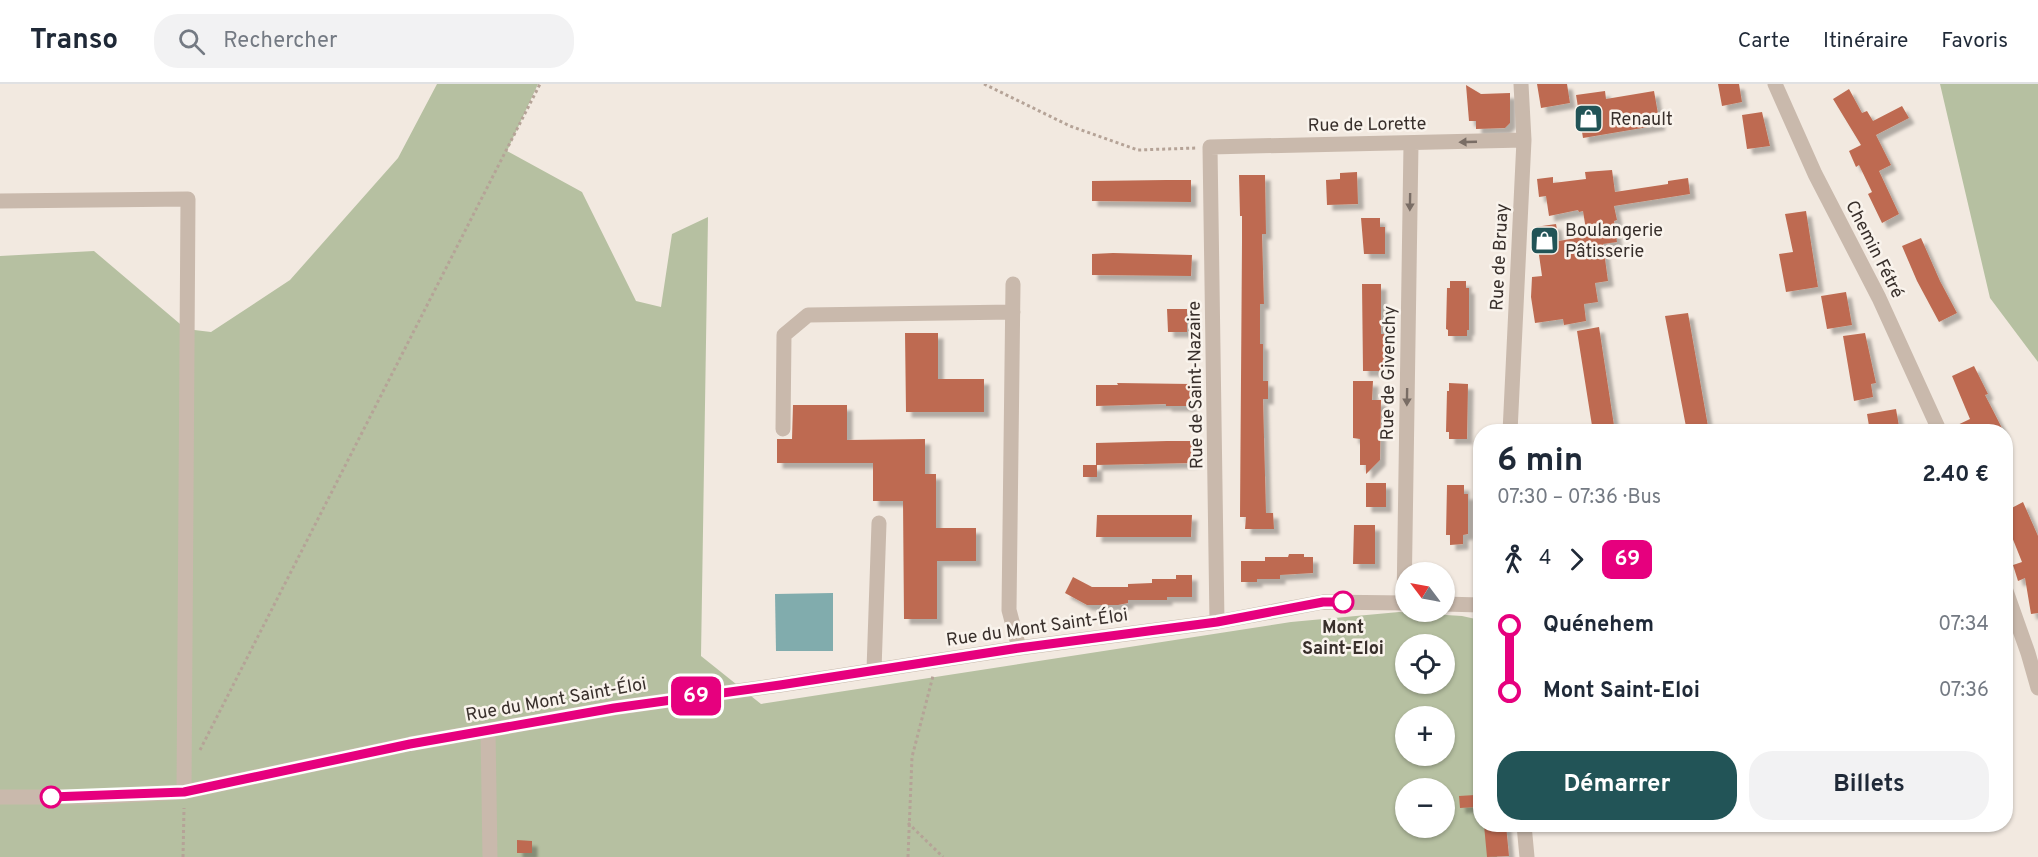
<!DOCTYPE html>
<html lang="fr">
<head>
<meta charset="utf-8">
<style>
  :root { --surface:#fff; --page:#f2f2f3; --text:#1f2937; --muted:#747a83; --line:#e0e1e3; --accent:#225457 }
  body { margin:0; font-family:Overpass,sans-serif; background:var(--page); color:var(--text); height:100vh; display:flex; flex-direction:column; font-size:22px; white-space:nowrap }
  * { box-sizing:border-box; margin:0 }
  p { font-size:20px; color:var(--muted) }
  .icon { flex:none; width:33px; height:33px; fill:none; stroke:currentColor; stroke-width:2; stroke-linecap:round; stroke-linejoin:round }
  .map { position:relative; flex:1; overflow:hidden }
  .sheet { position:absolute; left:1473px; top:340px; width:540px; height:408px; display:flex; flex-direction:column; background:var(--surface); border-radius:24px; box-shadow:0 2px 4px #0004 }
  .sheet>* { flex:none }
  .badge { padding:0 12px; border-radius:9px; font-size:21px; line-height:39px }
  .needle { width:39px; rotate:302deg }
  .controls { position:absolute; left:1395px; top:478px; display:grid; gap:12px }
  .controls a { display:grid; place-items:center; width:60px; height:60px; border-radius:50%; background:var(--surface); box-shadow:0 2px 4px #0004; font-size:30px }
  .map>.badge { position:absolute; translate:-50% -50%; box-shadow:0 0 0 3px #fff }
  .legs { display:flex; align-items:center; gap:9px; height:66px; padding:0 24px; font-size:20px }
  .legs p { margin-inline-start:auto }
  .summary { display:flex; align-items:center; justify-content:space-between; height:102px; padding:0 24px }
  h1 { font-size:33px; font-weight:700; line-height:45px }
  .action { display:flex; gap:12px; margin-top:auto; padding:12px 24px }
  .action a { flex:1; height:69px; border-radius:24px; background:var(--accent); color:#fff; font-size:24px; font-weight:700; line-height:69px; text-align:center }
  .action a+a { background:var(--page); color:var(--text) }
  ul { padding:0 24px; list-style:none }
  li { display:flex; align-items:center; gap:21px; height:66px; font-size:22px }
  li i { display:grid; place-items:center; width:9px; height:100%; margin:0 8px; background:currentColor }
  li i::after { content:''; width:15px; height:15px; margin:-8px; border:4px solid; border-radius:50%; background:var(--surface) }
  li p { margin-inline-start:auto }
  li:first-child i { background:linear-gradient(#0000 50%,currentColor 0) }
  li:last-child i { background:linear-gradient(currentColor 50%,#0000 0) }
  header { display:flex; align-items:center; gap:36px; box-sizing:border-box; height:84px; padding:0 30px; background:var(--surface); border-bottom:2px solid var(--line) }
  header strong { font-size:28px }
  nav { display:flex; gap:33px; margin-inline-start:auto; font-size:21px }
  .search { width:420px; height:54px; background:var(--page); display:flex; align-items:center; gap:15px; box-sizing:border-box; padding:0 21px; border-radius:24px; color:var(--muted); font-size:22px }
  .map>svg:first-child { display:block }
  .green { fill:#b6c0a1; fill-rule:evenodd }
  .water { fill:#81acad }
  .building { fill:#be6b51; filter:url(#shadow) }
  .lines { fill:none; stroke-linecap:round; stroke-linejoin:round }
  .path { stroke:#b5a397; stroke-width:3; stroke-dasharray:3 3; stroke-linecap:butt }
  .minor { stroke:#c9b9ac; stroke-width:15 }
  .oneway { fill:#796d65 }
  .line-1-casing { stroke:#fff; stroke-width:14 }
  .line-1 { stroke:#e6007e; stroke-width:9 }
  .stop-1-dot { fill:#fff; stroke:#e6007e; stroke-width:3 }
  .labels { text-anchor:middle; stroke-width:5; stroke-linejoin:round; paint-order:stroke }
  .poi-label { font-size:18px; fill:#382f2b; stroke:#f9f3ec; text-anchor:start }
  .street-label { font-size:18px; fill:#382f2b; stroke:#f9f3ec }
  .stop-label { font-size:18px; font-weight:bold; fill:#382f2b; stroke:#f9f3ec }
</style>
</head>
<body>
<header>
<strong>Transo</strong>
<div class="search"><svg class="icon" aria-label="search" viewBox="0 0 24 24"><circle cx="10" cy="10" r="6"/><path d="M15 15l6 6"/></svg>Rechercher</div>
<nav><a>Carte</a><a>Itinéraire</a><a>Favoris</a></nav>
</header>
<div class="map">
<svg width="2038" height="773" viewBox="0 0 2038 773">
  <defs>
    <filter id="shadow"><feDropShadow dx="5.5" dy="5.5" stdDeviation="1.5" flood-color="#0004"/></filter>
  </defs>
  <rect width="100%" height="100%" fill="#f2e9e0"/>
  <path class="green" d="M 437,0 L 538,0 L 507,67 L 582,108 L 636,217 L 661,223 L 672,150 L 708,133 L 701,572 L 761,620 L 1291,538 L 1399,528 L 1462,532 L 1480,536 L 1480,741 L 1498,741 L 1497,773 L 0,773 L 0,172 L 94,167 L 186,245 L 211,248 L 290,196 L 398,74 ZM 1406,561 L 1444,561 L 1444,600 L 1406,600 ZM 1406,633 L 1444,633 L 1444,672 L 1406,672 ZM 1406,705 L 1444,705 L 1444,744 L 1406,744 Z
    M 1940,0 L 2038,0 L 2038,278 L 1990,214 Z"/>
  <path class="water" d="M 833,509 L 833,567 L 776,567 L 775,510 Z"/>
  <path class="building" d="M 1537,0 L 1567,0 L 1570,19 L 1541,24 Z
    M 1718,0 L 1739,0 L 1742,18 L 1722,22 Z
    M 1466,1 L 1481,10 L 1510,9 L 1510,39 L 1505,44 L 1476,45 L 1476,37 L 1469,37 Z
    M 1849,5 L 1862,29 L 1867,27 L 1873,37 L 1902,22 L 1909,34 L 1876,51 L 1891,81 L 1879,87 L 1899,130 L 1882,139 L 1868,110 L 1872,108 L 1859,81 L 1856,83 L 1849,67 L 1861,61 L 1833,15 Z
    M 1605,7 L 1606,15 L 1654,7 L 1660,41 L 1583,54 L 1576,11 Z
    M 1762,28 L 1770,62 L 1747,65 L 1742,31 Z
    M 1612,86 L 1615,108 L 1668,100 L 1668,97 L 1688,94 L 1690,110 L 1614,122 L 1617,136 L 1614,137 L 1617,158 L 1603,160 L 1608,197 L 1595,199 L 1598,218 L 1584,220 L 1586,237 L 1564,241 L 1563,235 L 1535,239 L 1531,213 L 1532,193 L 1542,192 L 1535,143 L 1556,140 L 1559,157 L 1587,152 L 1583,127 L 1579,128 L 1578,126 L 1549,132 L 1546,112 L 1539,113 L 1537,95 L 1553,93 L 1553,99 L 1586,95 L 1585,88 Z
    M 1357,88 L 1358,120 L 1327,121 L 1326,96 L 1340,95 L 1340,89 Z
    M 1239,91 L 1265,91 L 1266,150 L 1262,150 L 1264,220 L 1260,220 L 1260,260 L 1263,260 L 1263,297 L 1268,297 L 1268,315 L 1263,315 L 1266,429 L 1273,429 L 1274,445 L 1245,445 L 1246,433 L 1240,433 L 1242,158 L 1242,132 L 1240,132 Z
    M 1166,96 L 1191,96 L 1191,118 L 1092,117 L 1092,97 Z
    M 1806,127 L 1818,203 L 1786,208 L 1779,170 L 1793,168 L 1785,130 Z
    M 1361,134 L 1380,134 L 1380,143 L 1385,143 L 1385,170 L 1364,170 Z
    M 1921,154 L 1940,197 L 1957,229 L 1939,238 L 1917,197 L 1902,162 Z
    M 1113,169 L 1192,171 L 1191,192 L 1092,191 L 1092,170 Z
    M 1450,197 L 1466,197 L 1466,204 L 1469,204 L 1469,246 L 1467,246 L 1467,252 L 1448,252 L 1448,246 L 1446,245 L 1447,204 L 1450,204 Z
    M 1362,200 L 1381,200 L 1381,250 L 1384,250 L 1384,287 L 1363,287 Z
    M 1846,208 L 1852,241 L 1827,245 L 1821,212 Z
    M 1167,225 L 1187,225 L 1187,248 L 1168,248 Z
    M 1688,229 L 1709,348 L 1687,348 L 1665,232 Z
    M 1599,243 L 1615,348 L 1593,348 L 1577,247 Z
    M 905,249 L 938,249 L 938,295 L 984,295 L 984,328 L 906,328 Z
    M 1865,249 L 1876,299 L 1871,300 L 1873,313 L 1854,317 L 1843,252 Z
    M 1974,282 L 1988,310 L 1985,311 L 2004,348 L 1950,348 L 1949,345 L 1970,335 L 1952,292 Z
    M 1353,297 L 1373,297 L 1372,316 L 1381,316 L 1380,376 L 1366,390 L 1366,381 L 1360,381 L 1360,355 L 1353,354 Z
    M 1117,299 L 1191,300 L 1191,322 L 1166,322 L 1166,320 L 1096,322 L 1096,301 L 1118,301 Z
    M 1449,299 L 1468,300 L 1467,355 L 1449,355 L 1449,348 L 1446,348 L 1447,307 L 1449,307 Z
    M 793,321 L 847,321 L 847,356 L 925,355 L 925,390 L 936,390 L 936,444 L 976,444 L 976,477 L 937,477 L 937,535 L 904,535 L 903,417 L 873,417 L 873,379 L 777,379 L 777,355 L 792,355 Z
    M 1896,325 L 1900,348 L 1870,348 L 1867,330 Z
    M 1167,357 L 1192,357 L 1192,379 L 1097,381 L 1097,393 L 1083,393 L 1083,381 L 1096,381 L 1096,359 Z
    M 1366,399 L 1386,399 L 1386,423 L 1366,423 Z
    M 1447,401 L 1464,401 L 1464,410 L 1468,410 L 1468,450 L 1463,451 L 1463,460 L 1450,461 L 1450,451 L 1446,451 Z
    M 2023,418 L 2038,452 L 2038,529 L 2031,530 L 2025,494 L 2018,497 L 2013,481 L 2022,478 L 2006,438 L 2006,427 Z
    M 1097,431 L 1192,431 L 1191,453 L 1096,453 Z
    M 1354,441 L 1375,441 L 1375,480 L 1353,480 Z
    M 1289,470 L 1304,470 L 1304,473 L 1313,473 L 1313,489 L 1280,491 L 1280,495 L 1257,495 L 1257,498 L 1241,498 L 1241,477 L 1265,477 L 1265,473 L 1288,473 Z
    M 1176,491 L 1192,491 L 1192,513 L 1167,513 L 1167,516 L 1128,516 L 1128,519 L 1118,521 L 1087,521 L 1065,509 L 1073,493 L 1092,503 L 1128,503 L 1128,500 L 1152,499 L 1152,495 L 1176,495 Z
    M 1475,711 L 1475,723 L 1460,724 L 1459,712 Z
    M 1484,741 L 1506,741 L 1509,772 L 1487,773 Z
    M 517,756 L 532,757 L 532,769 L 517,769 Z"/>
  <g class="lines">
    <path class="path" d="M 984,0 L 1070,42 L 1138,66 L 1196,64
      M 200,666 L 540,0
      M 908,739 L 943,773
      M 183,773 L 184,724
      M 908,773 L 912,673 L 933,592"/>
    <path class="minor" d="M 1775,0 L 1815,90 L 1879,214 L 1940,348
      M 0,117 L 188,115 L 184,708
      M 1013,200 L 1009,526 L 1019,564
      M 783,345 L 784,251 L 808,231 L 1013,228
      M 1510,348 L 1524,56 L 1521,0
      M 2006,507 L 2028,569 L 2038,604
      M 1404,519 L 1411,60
      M 1444,520 L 1480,521
      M 1217,538 L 1210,63 L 1524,56
      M 874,586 L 879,439
      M 488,646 L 490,773
      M 0,713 L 93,713 L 184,708 L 410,660 L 614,624 L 780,601 L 1019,564 L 1217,538 L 1323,518 L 1406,519
      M 1524,741 L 1527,773"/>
  </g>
  <defs><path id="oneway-solid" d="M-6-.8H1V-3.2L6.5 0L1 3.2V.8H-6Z" transform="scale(1.5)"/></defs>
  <g class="oneway">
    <use href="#oneway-solid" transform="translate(1468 58) rotate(178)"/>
    <use href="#oneway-solid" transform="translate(1410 118) rotate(91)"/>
    <use href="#oneway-solid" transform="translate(1407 313) rotate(91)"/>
  </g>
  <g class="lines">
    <defs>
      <path id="line-1" d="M 51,713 L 184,708 L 410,660 L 614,624 L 780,601 L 1019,564 L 1217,538 L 1323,518 L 1343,518"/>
    </defs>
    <use href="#line-1" class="line-1-casing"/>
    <use href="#line-1" class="line-1"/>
  </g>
  <defs>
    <symbol id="shop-square" viewBox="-11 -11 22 22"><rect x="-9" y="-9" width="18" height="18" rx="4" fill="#225457" stroke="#f9f3ec"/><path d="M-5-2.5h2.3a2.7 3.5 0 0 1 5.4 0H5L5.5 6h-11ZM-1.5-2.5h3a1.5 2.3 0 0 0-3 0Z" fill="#fff"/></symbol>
  </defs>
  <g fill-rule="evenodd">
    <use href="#shop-square" x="1572" y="18" width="33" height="33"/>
    <use href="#shop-square" x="1528" y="140" width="33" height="33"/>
  </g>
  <g class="stop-1-dot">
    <circle cx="1343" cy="518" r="10"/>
    <circle cx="51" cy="713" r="10"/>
  </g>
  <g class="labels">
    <g class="poi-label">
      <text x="1610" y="41">Renault</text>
      <text x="1565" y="152">Boulangerie<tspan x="1565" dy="21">Pâtisserie</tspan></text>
    </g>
    <g class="street-label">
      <text transform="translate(1367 40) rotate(-1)" y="6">Rue de Lorette</text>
      <text transform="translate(1875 165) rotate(63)" y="6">Chemin Fétré</text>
      <text transform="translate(1499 173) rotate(-87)" y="6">Rue de Bruay</text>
      <text transform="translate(1388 289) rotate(-89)" y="6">Rue de Givenchy</text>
      <text transform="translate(1195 301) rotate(-91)" y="6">Rue de Saint-Nazaire</text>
      <text transform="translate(1037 543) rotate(-8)" y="6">Rue du Mont Saint-Éloi</text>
      <text transform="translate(556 615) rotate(-10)" y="6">Rue du Mont Saint-Éloi</text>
    </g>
    <g class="stop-label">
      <text x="1343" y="549">Mont<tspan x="1343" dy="21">Saint-Eloi</tspan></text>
    </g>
  </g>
</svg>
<div class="controls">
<a><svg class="needle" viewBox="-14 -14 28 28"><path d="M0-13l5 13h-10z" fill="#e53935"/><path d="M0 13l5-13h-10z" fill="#747a83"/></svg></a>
<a><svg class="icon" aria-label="locate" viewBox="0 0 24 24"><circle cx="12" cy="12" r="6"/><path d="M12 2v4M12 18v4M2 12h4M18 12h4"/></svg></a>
<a>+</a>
<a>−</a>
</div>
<b class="badge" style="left:696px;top:612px;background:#e6007e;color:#fff">69</b>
<section class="sheet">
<div class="summary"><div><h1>6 min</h1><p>07:30 – 07:36 · Bus</p></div><b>2.40 €</b></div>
<div class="legs"><svg class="icon" aria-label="walk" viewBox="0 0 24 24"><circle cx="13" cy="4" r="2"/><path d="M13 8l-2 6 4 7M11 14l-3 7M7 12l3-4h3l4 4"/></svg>4<svg class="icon" aria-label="forward" viewBox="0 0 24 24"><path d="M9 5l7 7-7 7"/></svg><b class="badge" style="background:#e6007e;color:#fff">69</b></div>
<ul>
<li><i style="color:#e6007e"></i><b>Quénehem</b><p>07:34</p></li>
<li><i style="color:#e6007e"></i><b>Mont Saint-Eloi</b><p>07:36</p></li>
</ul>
<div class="action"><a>Démarrer</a><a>Billets</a></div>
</section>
</div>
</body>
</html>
